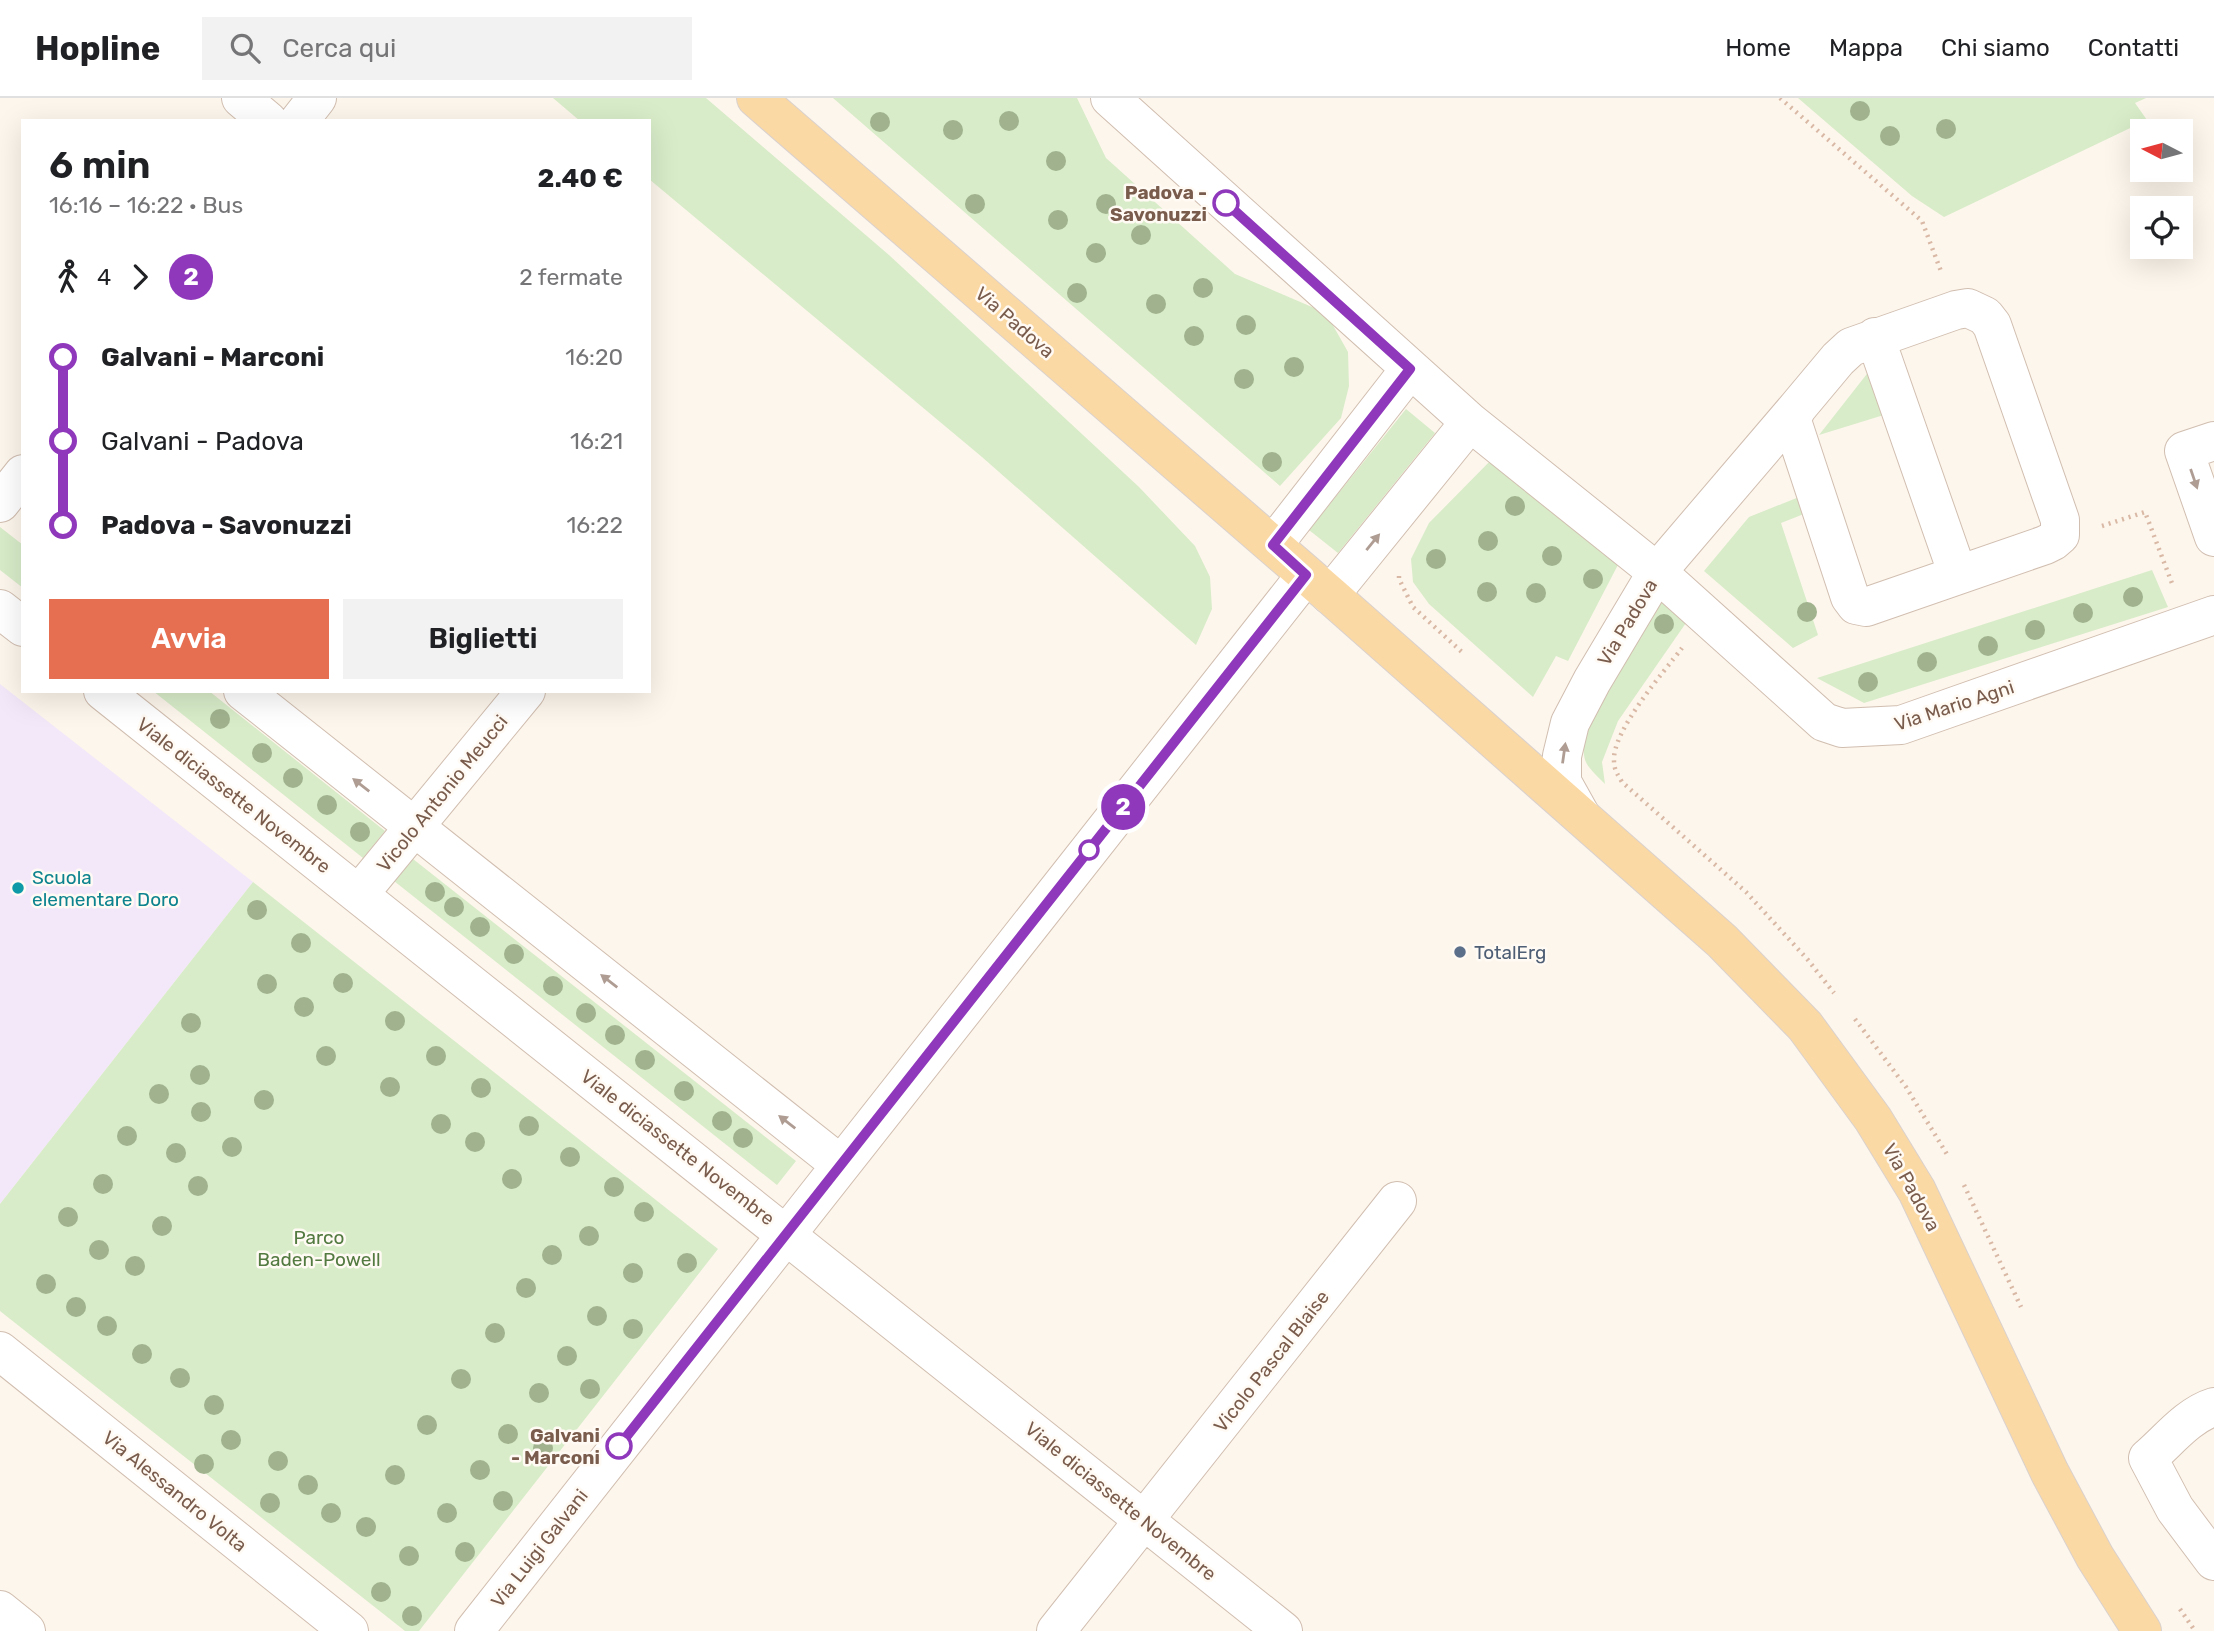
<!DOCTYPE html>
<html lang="it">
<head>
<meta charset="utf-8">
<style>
  :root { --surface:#fff; --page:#f2f2f2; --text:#202124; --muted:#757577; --line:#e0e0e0; --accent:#e76f51 }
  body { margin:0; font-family:Rubik,sans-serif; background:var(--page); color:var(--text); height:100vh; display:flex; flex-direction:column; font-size:26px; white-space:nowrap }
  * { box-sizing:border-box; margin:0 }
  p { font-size:23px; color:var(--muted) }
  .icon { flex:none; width:38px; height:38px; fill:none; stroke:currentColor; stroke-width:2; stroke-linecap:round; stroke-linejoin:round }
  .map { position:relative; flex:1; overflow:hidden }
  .panel { position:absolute; left:21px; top:21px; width:630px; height:574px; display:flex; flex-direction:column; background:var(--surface); border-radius:0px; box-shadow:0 7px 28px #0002 }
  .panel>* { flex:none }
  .badge { padding:0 14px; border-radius:23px; font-size:24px; line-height:46px }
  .needle { width:46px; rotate:276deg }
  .tools { position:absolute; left:2130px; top:21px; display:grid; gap:14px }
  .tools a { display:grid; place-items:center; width:63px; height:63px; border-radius:0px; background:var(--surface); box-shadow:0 7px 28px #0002; font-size:35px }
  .map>.badge { position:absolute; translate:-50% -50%; box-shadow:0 0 0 4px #fff }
  .legs { display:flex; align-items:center; gap:10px; height:77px; padding:0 28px; font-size:23px }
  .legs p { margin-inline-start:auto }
  .headline { display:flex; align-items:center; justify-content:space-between; height:119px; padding:0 28px }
  h1 { font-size:38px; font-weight:600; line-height:52px }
  .action { display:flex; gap:14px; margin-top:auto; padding:14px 28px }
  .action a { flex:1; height:80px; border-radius:0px; background:var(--accent); color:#fff; font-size:28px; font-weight:600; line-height:80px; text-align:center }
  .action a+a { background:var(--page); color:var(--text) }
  ul { padding:0 28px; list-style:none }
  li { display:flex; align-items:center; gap:24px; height:84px; font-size:26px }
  li i { display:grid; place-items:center; width:10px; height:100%; margin:0 9px; background:currentColor }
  li i::after { content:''; width:18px; height:18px; margin:-9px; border:5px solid; border-radius:50%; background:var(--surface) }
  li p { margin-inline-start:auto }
  li:first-child i { background:linear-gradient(#0000 50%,currentColor 0) }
  li:last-child i { background:linear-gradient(currentColor 50%,#0000 0) }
  header { display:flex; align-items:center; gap:42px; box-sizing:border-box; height:98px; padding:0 35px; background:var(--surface); border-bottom:2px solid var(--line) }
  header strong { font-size:33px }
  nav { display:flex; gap:38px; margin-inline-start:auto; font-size:24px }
  .search { width:490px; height:63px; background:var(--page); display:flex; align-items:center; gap:18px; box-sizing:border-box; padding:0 24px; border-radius:0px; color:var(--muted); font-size:26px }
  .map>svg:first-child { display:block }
  .education { fill:#f3e8fa }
  .green { fill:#d8ecc9 }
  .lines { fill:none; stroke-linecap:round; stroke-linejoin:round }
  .minor-casing { stroke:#d1beb0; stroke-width:40 }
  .major-casing { stroke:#dad1cd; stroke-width:40 }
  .path { stroke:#d9b8a5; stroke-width:4.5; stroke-dasharray:2 5; stroke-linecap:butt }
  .minor { stroke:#fff; stroke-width:38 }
  .major { stroke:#fbd9a5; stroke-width:38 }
  .tree { fill:#a0b28e }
  .oneway { fill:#af9d94 }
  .line-1-casing { stroke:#fff; stroke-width:16 }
  .line-1 { stroke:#8f38bc; stroke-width:10 }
  .stop-1-dot { fill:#fff; stroke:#8f38bc; stroke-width:3.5 }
  .culture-dot { fill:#0f9aa8; stroke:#fffaf3; stroke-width:2.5 }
  .service-dot { fill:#5c6f8a; stroke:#fffaf3; stroke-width:2.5 }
  .labels { text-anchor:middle; stroke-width:5; stroke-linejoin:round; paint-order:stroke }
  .stop-label { font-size:19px; font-weight:bold; fill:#7a5c4d; stroke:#fffaf3; text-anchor:end }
  .street-label { font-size:19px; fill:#7a5c4d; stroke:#fffaf3 }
  .culture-label { font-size:19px; fill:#0d838f; stroke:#fffaf3; text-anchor:start }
  .service-label { font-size:19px; fill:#4e5e75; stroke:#fffaf3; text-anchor:start }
  .park-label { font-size:19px; fill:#537a41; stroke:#fffaf3 }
</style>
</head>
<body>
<header>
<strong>Hopline</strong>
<div class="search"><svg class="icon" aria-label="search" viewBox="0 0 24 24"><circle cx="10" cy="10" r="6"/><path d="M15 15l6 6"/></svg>Cerca qui</div>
<nav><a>Home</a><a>Mappa</a><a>Chi siamo</a><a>Contatti</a></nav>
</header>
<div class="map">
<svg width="2214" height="1533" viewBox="0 0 2214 1533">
  <rect width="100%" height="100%" fill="#fdf6ec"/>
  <path class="education" d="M 0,586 L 253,784 L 0,1106 Z"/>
  <path class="green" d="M 553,0 L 706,0 L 889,157 L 1139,389 L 1195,448 L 1210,479 L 1212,511 L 1196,547 L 982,359 L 649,81 L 649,23 L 580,23 Z
    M 833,0 L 1077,0 L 1106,60 L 1235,176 L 1326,215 L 1348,254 L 1349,288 L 1341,320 L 1280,388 Z
    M 1798,0 L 2146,0 L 2135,5 L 2147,22 L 1944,119 L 1912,98 Z
    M 1870,272 L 1887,316 L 1819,337 Z
    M 1406,311 L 1435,335 L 1338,455 L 1309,432 Z
    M 1496,357 L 1621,461 L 1568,563 L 1556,558 L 1533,599 L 1429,506 L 1413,484 L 1411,461 L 1429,425 Z
    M 1804,397 L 1809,414 L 1781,425 L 1818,537 L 1793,550 L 1704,473 L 1749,419 Z
    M 0,429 L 23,447 L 23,490 L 0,472 Z
    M 2152,472 L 2168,509 L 1864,605 L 1817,580 Z
    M 1659,495 L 1688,522 L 1618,623 L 1602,664 L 1605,686 C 1583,664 1582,665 1585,634 Z
    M 153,593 L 209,593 L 385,733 L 363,760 Z
    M 413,761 L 796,1063 L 777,1087 L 394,783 Z
    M 253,784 L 718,1151 L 419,1533 L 405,1533 L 0,1213 L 0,1106 Z"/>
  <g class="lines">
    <defs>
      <path id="minor" d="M 241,0 L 268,23
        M 1110,0 L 1470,324 L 1657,474 L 1824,624 L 1842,630 L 1901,627 L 2214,517
        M 299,23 L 317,0
        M 1968,210 L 1985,218 L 1992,227 L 2060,422 L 2060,437 L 2053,443 L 2045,447 L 1866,509 L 1856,507 L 1850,499 L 1793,326 L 1793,318 L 1797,310 L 1838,261 L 1851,249 L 1956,212 Z
        M 1875,239 L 1958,477
        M 2214,343 L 2184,353 L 2214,439
        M 0,405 L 23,376
        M 1273,447 L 1410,271
        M 1330,497 L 1470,324
        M 0,511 L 23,529
        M 103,593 L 1283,1533
        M 243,593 L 841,1067
        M 1581,718 L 1562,684 L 1562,658 L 1570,625 L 1592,583 L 1657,474 L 1797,310
        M 359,796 L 526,593
        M 0,1253 L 349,1533
        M 2214,1309 C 2188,1317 2168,1343 2148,1360 L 2175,1411 L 2214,1463
        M 0,1512 L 26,1533
        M 474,1533 L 1306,477
        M 1056,1533 L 1397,1103"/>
      <path id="major" d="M 756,0 L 1330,497 L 1722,843 L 1805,928 L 1873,1021 L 1917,1093 L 2050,1375 L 2095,1459 L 2142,1533"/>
    </defs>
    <use href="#minor" class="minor-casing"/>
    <use href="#major" class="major-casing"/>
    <path class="path" d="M 1780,0 L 1922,123 L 1942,176
      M 2102,428 L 2145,414 L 2173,488
      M 1399,478 L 1399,481 L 1413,509 L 1464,556
      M 1682,550 C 1663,575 1612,633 1614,663 C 1614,672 1618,677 1622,684 L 1746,794 L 1808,862 L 1834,895
      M 1855,921 L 1906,989 L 1948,1058
      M 1964,1087 L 2021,1209
      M 2180,1511 L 2195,1533"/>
    <use href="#minor" class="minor"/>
    <use href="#major" class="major"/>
  </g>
  <g class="tree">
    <circle cx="1860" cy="13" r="10"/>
    <circle cx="1009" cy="23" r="10"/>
    <circle cx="880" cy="24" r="10"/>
    <circle cx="1946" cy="31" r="10"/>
    <circle cx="953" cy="32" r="10"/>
    <circle cx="1890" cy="38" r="10"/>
    <circle cx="1056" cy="63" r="10"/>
    <circle cx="975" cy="106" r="10"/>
    <circle cx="1106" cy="106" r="10"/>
    <circle cx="1058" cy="122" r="10"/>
    <circle cx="1141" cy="137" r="10"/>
    <circle cx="1096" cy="155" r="10"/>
    <circle cx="1203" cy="190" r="10"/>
    <circle cx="1077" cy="195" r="10"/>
    <circle cx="1156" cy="206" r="10"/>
    <circle cx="1246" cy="227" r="10"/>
    <circle cx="1194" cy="238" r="10"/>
    <circle cx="1294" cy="269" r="10"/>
    <circle cx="1244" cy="281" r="10"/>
    <circle cx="1272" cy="364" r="10"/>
    <circle cx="1515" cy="408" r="10"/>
    <circle cx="1488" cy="443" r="10"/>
    <circle cx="1552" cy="458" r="10"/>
    <circle cx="1436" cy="461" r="10"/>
    <circle cx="1593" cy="481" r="10"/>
    <circle cx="1487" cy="494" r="10"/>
    <circle cx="1536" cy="495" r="10"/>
    <circle cx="2133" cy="499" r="10"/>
    <circle cx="1807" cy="514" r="10"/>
    <circle cx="2083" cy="515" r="10"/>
    <circle cx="1664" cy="526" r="10"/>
    <circle cx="2035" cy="532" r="10"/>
    <circle cx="1988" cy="548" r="10"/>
    <circle cx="1927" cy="564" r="10"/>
    <circle cx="1868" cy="584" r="10"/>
    <circle cx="220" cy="621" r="10"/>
    <circle cx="262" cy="655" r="10"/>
    <circle cx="293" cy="680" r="10"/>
    <circle cx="327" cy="707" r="10"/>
    <circle cx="360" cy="734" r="10"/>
    <circle cx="435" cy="794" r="10"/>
    <circle cx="454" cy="809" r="10"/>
    <circle cx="257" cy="812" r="10"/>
    <circle cx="480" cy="829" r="10"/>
    <circle cx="301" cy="845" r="10"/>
    <circle cx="514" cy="856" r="10"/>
    <circle cx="343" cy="885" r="10"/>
    <circle cx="267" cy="886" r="10"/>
    <circle cx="553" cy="888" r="10"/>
    <circle cx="304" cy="909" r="10"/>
    <circle cx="586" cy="915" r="10"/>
    <circle cx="395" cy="923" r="10"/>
    <circle cx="191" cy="925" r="10"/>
    <circle cx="615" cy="937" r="10"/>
    <circle cx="326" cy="958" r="10"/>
    <circle cx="436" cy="958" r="10"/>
    <circle cx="645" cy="962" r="10"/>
    <circle cx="200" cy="977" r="10"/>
    <circle cx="390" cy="989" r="10"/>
    <circle cx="481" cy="990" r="10"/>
    <circle cx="684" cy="993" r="10"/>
    <circle cx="159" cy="996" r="10"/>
    <circle cx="264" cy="1002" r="10"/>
    <circle cx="201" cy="1014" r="10"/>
    <circle cx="722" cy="1023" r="10"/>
    <circle cx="441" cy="1026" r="10"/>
    <circle cx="529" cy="1028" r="10"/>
    <circle cx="127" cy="1038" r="10"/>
    <circle cx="743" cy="1040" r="10"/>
    <circle cx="475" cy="1044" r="10"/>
    <circle cx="232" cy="1049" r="10"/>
    <circle cx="176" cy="1055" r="10"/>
    <circle cx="570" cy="1059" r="10"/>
    <circle cx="512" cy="1081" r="10"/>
    <circle cx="103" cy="1086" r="10"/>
    <circle cx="198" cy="1088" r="10"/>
    <circle cx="614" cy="1089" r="10"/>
    <circle cx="644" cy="1114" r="10"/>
    <circle cx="68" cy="1119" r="10"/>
    <circle cx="162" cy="1128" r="10"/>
    <circle cx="589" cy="1138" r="10"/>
    <circle cx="99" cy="1152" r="10"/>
    <circle cx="552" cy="1157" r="10"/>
    <circle cx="687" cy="1165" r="10"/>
    <circle cx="135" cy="1168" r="10"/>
    <circle cx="633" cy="1175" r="10"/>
    <circle cx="46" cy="1186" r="10"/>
    <circle cx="526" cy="1190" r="10"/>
    <circle cx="76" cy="1209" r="10"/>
    <circle cx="597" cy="1218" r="10"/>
    <circle cx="107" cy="1228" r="10"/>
    <circle cx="633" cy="1231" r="10"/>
    <circle cx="495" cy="1235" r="10"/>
    <circle cx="142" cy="1256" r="10"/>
    <circle cx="567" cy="1258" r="10"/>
    <circle cx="180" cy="1280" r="10"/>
    <circle cx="461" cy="1281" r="10"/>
    <circle cx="590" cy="1291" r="10"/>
    <circle cx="539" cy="1295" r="10"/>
    <circle cx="214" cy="1307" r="10"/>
    <circle cx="427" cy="1327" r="10"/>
    <circle cx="508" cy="1336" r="10"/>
    <circle cx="231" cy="1342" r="10"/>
    <circle cx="543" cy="1350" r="10"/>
    <circle cx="278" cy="1363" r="10"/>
    <circle cx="204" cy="1366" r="10"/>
    <circle cx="480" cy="1372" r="10"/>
    <circle cx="395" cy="1377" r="10"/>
    <circle cx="308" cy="1387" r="10"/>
    <circle cx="503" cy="1403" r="10"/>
    <circle cx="270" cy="1405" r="10"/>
    <circle cx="331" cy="1415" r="10"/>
    <circle cx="447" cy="1415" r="10"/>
    <circle cx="366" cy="1429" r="10"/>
    <circle cx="465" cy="1454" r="10"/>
    <circle cx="409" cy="1458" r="10"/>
    <circle cx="381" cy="1494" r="10"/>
    <circle cx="412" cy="1518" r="10"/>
  </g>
  <defs><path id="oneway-solid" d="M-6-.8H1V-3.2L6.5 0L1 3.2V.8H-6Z" transform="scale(1.75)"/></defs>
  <g class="oneway">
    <use href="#oneway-solid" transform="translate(2194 381) rotate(71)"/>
    <use href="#oneway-solid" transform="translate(1373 444) rotate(-51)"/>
    <use href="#oneway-solid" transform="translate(1564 655) rotate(-82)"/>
    <use href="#oneway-solid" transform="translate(361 687) rotate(-142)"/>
    <use href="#oneway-solid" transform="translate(609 883) rotate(-142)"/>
    <use href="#oneway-solid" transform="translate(787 1024) rotate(-142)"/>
  </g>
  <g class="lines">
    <defs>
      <path id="line-1" d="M 619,1348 L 1306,477 L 1273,447 L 1410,271 L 1226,105"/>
    </defs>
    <use href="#line-1" class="line-1-casing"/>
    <use href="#line-1" class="line-1"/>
  </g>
  <g class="stop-1-dot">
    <circle cx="1226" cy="105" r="12"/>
    <circle cx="1089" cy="752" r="9"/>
    <circle cx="619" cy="1348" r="12"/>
  </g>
  <circle class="culture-dot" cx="18" cy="790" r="7"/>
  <circle class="service-dot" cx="1460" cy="854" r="7"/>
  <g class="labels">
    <g class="stop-label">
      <text x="1207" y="101">Padova -<tspan x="1207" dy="22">Savonuzzi</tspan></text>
      <text x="600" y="1344">Galvani<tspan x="600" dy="22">- Marconi</tspan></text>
    </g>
    <g class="street-label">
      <text transform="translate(1015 224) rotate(41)" y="7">Via Padova</text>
      <text transform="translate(1627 524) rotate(-59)" y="7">Via Padova</text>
      <text transform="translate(1954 607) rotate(-18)" y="7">Via Mario Agni</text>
      <text transform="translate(442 695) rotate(-51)" y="7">Vicolo Antonio Meucci</text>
      <text transform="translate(234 697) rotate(38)" y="7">Viale diciassette Novembre</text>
      <text transform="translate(678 1049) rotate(38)" y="7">Viale diciassette Novembre</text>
      <text transform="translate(1912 1089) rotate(61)" y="7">Via Padova</text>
      <text transform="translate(1271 1263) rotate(-52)" y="7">Vicolo Pascal Blaise</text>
      <text transform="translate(175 1393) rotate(39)" y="7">Via Alessandro Volta</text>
      <text transform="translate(1121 1403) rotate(39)" y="7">Viale diciassette Novembre</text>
      <text transform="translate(539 1450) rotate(-52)" y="7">Via Luigi Galvani</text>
    </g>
    <g class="culture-label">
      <text x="32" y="786">Scuola<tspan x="32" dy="22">elementare Doro</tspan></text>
    </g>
    <g class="service-label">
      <text x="1474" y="861">TotalErg</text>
    </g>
    <g class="park-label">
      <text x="319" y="1146">Parco<tspan x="319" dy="22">Baden-Powell</tspan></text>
    </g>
  </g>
</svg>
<div class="tools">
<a><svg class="needle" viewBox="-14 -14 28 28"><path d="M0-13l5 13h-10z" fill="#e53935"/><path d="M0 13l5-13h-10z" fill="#757577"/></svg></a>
<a><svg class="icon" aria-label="locate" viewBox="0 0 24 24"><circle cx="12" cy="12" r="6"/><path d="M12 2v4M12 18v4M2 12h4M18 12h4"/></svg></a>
</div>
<b class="badge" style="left:1123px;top:709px;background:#8f38bc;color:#fff">2</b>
<section class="panel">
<div class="headline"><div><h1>6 min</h1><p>16:16 – 16:22 · Bus</p></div><b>2.40 €</b></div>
<div class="legs"><svg class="icon" aria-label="walk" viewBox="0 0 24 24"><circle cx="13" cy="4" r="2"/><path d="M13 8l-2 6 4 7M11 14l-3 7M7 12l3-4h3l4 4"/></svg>4<svg class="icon" aria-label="forward" viewBox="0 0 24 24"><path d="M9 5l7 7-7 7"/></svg><b class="badge" style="background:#8f38bc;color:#fff">2</b><p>2 fermate</p></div>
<ul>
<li><i style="color:#8f38bc"></i><b>Galvani - Marconi</b><p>16:20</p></li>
<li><i style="color:#8f38bc"></i><span>Galvani - Padova</span><p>16:21</p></li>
<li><i style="color:#8f38bc"></i><b>Padova - Savonuzzi</b><p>16:22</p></li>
</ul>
<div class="action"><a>Avvia</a><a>Biglietti</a></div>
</section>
</div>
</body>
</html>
